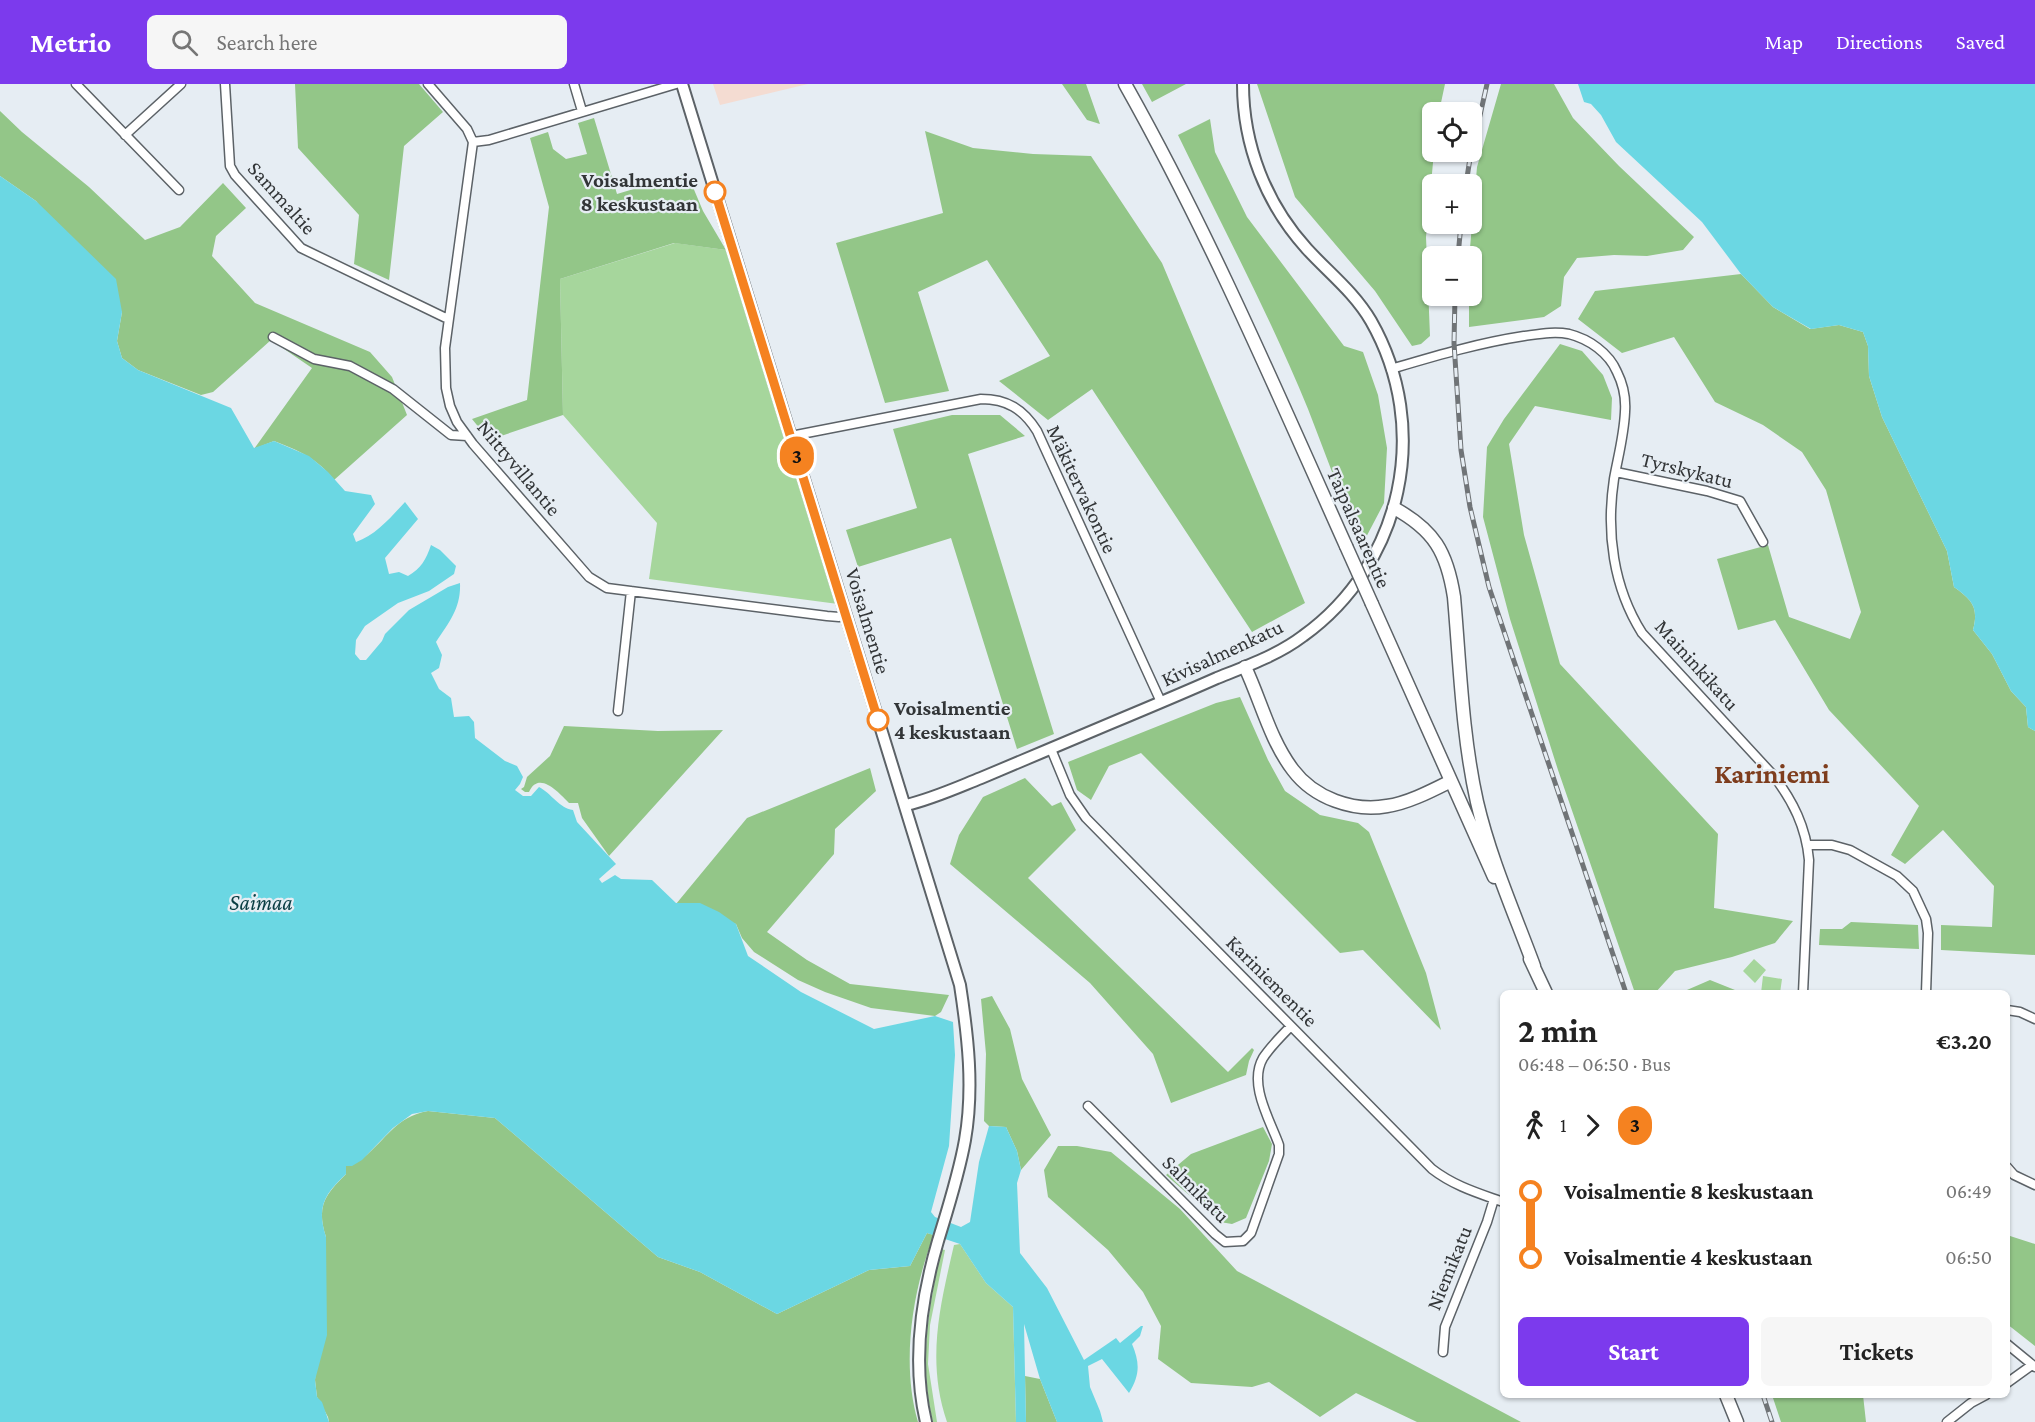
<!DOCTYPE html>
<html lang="en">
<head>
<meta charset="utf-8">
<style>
  :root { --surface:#fff; --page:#f6f6f6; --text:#222; --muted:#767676; --accent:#7c3aed }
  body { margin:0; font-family:"Crimson Pro",serif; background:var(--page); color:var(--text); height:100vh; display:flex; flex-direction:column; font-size:22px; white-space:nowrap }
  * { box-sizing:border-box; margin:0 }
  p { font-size:20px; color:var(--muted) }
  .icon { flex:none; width:33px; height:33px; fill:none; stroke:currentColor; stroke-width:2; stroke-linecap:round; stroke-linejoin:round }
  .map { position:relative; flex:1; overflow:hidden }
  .drawer { position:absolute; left:1500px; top:906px; width:510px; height:408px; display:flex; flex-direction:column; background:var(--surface); border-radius:9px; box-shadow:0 2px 4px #0004 }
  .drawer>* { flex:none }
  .badge { padding:0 12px; border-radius:20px; font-size:21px; line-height:39px }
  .tools { position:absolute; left:1422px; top:18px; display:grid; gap:12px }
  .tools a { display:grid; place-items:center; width:60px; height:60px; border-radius:9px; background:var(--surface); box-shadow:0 2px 4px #0004; font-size:30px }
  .map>.badge { position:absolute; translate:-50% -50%; box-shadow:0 0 0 3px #fff }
  .legs { display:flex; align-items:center; gap:9px; height:66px; padding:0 18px; font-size:20px }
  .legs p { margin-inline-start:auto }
  .head { display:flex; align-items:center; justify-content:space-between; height:102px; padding:0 18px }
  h1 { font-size:33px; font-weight:700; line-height:45px }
  .cta { display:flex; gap:12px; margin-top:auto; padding:12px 18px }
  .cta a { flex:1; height:69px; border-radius:9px; background:var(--accent); color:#fff; font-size:24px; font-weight:700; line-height:69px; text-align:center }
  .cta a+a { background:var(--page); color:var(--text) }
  ul { padding:0 18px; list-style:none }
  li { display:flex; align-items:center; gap:21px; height:66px; font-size:22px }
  li i { display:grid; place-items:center; width:9px; height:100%; margin:0 8px; background:currentColor }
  li i::after { content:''; width:15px; height:15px; margin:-8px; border:4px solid; border-radius:50%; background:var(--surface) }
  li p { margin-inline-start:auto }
  li:first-child i { background:linear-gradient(#0000 50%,currentColor 0) }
  li:last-child i { background:linear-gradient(currentColor 50%,#0000 0) }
  header { display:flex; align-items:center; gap:36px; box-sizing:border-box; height:84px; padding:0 30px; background:var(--accent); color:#fff }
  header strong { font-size:28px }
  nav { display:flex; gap:33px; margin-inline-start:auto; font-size:21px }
  .search { width:420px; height:54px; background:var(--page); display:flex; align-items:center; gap:15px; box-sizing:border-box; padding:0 21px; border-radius:9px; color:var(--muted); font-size:22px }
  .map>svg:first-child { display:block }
  .education { fill:#f4dcd2 }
  .green { fill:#a6d69c }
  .forest { fill:#93c688 }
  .water { fill:#6bd7e3 }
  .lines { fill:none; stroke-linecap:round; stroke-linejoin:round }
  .minor-casing { stroke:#5c6267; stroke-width:11 }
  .tertiary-casing { stroke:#5c6267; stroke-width:14 }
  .secondary-casing { stroke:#5c6267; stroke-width:15 }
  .minor { stroke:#fff; stroke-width:8 }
  .tertiary { stroke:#fff; stroke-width:10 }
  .secondary { stroke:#fff; stroke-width:12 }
  .rail-casing { stroke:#707477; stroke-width:5 }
  .rail { stroke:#e6edf3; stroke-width:3; stroke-dasharray:9; stroke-linecap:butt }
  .secondary-bridge-casing { stroke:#5c6267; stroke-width:15; stroke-linecap:butt }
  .secondary-bridge { stroke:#fff; stroke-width:12 }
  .line-1-casing { stroke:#fff; stroke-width:14 }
  .line-1 { stroke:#f58220; stroke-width:9 }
  .stop-1-dot { fill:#fff; stroke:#f58220; stroke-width:3 }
  .labels { text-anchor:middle; stroke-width:4.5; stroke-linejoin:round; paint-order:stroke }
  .stop-label { font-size:21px; font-weight:bold; fill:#323537; stroke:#e6edf3; text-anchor:end }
  .street-label { font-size:21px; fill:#323537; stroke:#e6edf3 }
  .water-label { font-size:22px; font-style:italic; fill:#093d43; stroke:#e6edf3 }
  .district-label { font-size:27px; font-weight:bold; fill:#7e3d1d; stroke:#e6edf3 }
</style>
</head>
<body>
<header>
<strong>Metrio</strong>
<div class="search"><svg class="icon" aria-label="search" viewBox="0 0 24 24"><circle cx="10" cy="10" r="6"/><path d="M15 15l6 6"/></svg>Search here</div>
<nav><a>Map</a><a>Directions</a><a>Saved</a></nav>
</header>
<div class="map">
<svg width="2035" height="1338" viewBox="0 0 2035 1338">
  <rect width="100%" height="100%" fill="#e6edf3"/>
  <path class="education" d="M 713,0 L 808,0 L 720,21 Z"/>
  <path class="green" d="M 675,159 L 726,166 L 838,520 L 649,495 L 657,439 L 563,331 L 560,195 Z
    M 1754,875 L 1766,886 L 1755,899 L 1743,887 Z
    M 1763,892 L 1782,895 L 1780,909 L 1761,909 Z
    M 960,1160 L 986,1199 L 1013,1223 L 1016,1338 L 947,1338 C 926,1276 940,1222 954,1161 Z
    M 941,1165 L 945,1166 L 930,1241 L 928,1280 L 937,1338 L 933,1338 C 918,1277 929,1225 941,1165 Z"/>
  <path class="forest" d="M 295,0 L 419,0 L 443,28 L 404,62 L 389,196 L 354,180 L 359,131 L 298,64 Z
    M 1062,0 L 1086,0 L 1100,40 L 1087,36 Z
    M 1142,0 L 1186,0 L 1152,18 Z
    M 1257,0 L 1445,0 L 1439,28 L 1432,28 L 1434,68 L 1426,153 L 1430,252 L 1421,260 L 1412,262 L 1375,207 L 1295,113 Z
    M 1501,0 L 1554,0 L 1573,34 L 1619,82 L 1694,153 L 1683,166 L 1647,172 L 1614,171 L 1577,174 L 1564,193 L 1561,222 L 1544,233 L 1469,243 L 1469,212 L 1472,212 L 1470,164 L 1477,83 Z
    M 0,27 L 22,48 L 89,103 L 145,156 L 180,143 L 223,99 L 246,124 L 216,152 L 212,172 L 255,219 L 370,268 L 392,293 L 407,331 L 334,396 C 318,375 298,366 274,357 L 254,365 L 312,284 L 271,256 L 213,308 L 201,311 L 138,286 L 122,274 L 117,257 L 122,228 L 36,117 L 0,92 Z
    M 594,34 L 617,110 L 687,89 L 703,127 L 726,166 L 674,159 L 560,195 L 563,331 L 489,356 L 472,335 L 527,316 L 549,123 L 530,54 L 548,48 L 553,65 L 566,75 L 587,70 L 578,39 Z
    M 1210,35 L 1215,68 L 1247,133 L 1344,262 L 1363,268 L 1378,311 L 1387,364 L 1384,419 L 1362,461 C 1342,417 1326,371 1308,325 C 1270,232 1222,142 1178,51 Z
    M 925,47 L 973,64 L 1033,70 L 1091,72 L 1162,179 L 1305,519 L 1252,548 L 1092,305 L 1048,336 L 999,297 L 1050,272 L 987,176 L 918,208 L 949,307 L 885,319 L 836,159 L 943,129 Z
    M 1741,190 L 1773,223 L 1810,245 L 1839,241 L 1863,248 L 1868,262 L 1869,292 L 1882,333 L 1947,467 L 1954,503 C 1972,516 1979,523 1973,546 L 1992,570 L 2011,607 L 2026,623 L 2028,643 L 2035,647 L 2035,871 L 1941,866 L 1941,841 L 1992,843 L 1994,802 L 1943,746 L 1905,780 L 1891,771 L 1919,722 L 1829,626 L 1775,536 L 1738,546 L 1717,475 L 1768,461 L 1789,533 L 1850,555 L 1861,528 L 1826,406 L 1802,368 L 1763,341 L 1715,318 L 1674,253 L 1622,269 L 1578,235 L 1595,207 Z
    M 1560,260 L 1582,267 L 1603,291 L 1612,314 L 1611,336 L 1535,322 L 1509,360 L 1524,451 L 1560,580 L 1718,750 L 1714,824 L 1793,837 L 1775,859 L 1732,873 L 1675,887 L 1655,909 L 1635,909 L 1558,686 L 1510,535 L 1483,433 L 1487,363 L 1504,335 Z
    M 952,331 L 1000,331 L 1025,352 L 968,370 L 1054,650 L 1017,665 L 951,454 L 858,483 L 846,446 L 917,424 L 893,345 Z
    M 1240,613 L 1268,676 L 1285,707 L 1320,731 L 1358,739 L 1369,748 L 1426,889 L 1441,946 L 1363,866 L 1340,869 L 1141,669 L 1109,682 L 1091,716 L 1077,706 L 1068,678 L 1216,619 Z
    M 564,642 L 658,647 L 723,646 L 609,772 L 582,734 L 578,719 L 569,719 C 559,709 539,686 529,708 L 525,708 L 521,705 L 524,703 L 527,693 L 550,672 Z
    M 870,684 L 876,707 L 835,745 L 834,770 L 767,848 L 807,876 L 850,900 L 949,911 L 941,928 L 935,932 L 871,924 L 825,908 L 798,896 L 754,868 L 742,854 L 736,840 L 676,820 L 747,734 Z
    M 1025,694 L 1052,722 L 1061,718 L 1076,746 L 1028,794 L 1228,988 L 1252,964 L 1254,966 L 1249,977 L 1246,991 L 1171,1019 L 1153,970 L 1090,899 L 950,780 L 959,751 L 983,713 Z
    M 1851,838 L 1918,841 L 1919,865 L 1819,861 L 1820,845 L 1842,845 Z
    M 1710,896 L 1740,908 L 1741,909 L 1680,909 Z
    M 992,912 L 1010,945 L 1022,995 L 1051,1051 L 1021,1086 L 1017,1067 L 1006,1043 L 989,1042 L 984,1037 L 986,970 L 981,915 Z
    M 428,1027 L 495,1034 L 658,1173 L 700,1188 L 777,1230 L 869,1186 L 910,1182 L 927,1149 L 934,1151 C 912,1207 901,1280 918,1338 L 329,1338 L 328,1333 L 317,1313 L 315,1296 L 326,1153 C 316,1122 325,1111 346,1090 L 345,1082 C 351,1080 358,1078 363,1074 C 387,1055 395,1033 428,1027 Z
    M 1263,1043 L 1272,1060 L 1269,1077 L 1246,1134 L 1232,1140 L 1220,1138 L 1166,1091 L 1191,1070 Z
    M 1058,1062 L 1077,1062 L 1111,1068 L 1180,1125 L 1237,1187 L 1521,1338 L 1417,1338 L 1356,1309 L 1320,1333 L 1269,1298 L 1252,1303 L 1191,1299 L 1158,1275 L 1161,1242 L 1143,1208 L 1108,1166 L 1048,1113 L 1044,1086 Z
    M 2007,1151 L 2035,1160 L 2035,1262 L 2007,1240 Z
    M 1025,1292 L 1040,1295 L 1057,1338 L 1026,1338 Z
    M 1772,1311 L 1863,1311 L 1866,1338 L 1781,1338 Z"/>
  <path class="water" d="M 1578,0 L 2035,0 L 2035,647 L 2028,643 L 2026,623 L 2011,607 L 1992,570 L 1973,546 C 1979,523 1972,516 1954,503 L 1947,467 L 1882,333 L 1869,292 L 1868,262 L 1863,248 L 1839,241 L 1811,245 L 1773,223 L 1741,190 L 1702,138 L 1616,58 L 1601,31 L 1591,20 L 1584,18 Z
    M 0,92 L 36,117 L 116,195 L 122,228 L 117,257 L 122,274 L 138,286 L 231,324 L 254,364 L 274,357 L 309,372 L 328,388 L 345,407 L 371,411 L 375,420 L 353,450 L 356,458 C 376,451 391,433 405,418 L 418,435 L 385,474 L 389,490 L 399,488 L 408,492 C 421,484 426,476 431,461 L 440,466 L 456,482 L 454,490 L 429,507 L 398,519 L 365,542 L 356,556 L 355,570 L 360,576 L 366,576 L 382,557 L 385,550 L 409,526 L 448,503 L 460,499 C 461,524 450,537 436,558 L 442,571 L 439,584 L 431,589 L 439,605 L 451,614 L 454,633 L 469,632 L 474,638 L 475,654 L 505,677 L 517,682 L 523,693 L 520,700 L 515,706 L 523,712 L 531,712 L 539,703 C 551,709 559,724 573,726 L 577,738 L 616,780 L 599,795 L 602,799 L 615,791 L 621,795 L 652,796 L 676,819 L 700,819 L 719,828 L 736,840 L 748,872 L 801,908 L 874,945 L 935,932 L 953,938 L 955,971 L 949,1062 L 931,1128 L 935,1133 L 961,1143 L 970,1138 L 979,1078 L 989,1042 L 1006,1043 L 1017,1067 L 1021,1086 L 1017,1099 L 1020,1169 L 1047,1204 L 1084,1276 L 1116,1254 L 1120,1259 L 1141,1242 L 1143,1242 L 1140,1252 L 1132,1260 C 1140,1279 1140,1291 1129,1309 L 1102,1275 L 1088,1282 L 1090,1303 L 1100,1327 L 1103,1338 L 1057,1338 L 1040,1295 L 1024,1240 L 1026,1338 L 1016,1338 L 1013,1223 L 986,1199 L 960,1160 L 927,1149 L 910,1182 L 869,1186 L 777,1230 L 700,1188 L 658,1173 L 495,1034 L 428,1027 L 412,1030 L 393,1044 L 362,1076 L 352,1082 L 346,1082 L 346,1090 C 325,1110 316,1122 326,1153 L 327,1251 L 315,1296 L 317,1313 L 322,1318 L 329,1338 L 0,1338 Z"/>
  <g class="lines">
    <defs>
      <path id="minor" d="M 76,0 L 179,106
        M 225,0 L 230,82 L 235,91 L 301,164 L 448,235
        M 428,0 L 467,45 L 473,58
        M 574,0 L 582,27
        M 676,0 L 489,56 L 473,58 L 445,264 L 446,304 L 450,322 L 457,338 L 473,360 L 589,493 L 607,504 L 827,532 L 839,533 L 846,531
        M 125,51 L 181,0
        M 273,253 L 314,275 L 350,282 L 393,305 L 451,351 L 467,352
        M 1391,285 C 1435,272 1478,259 1524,252 C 1539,250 1554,247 1569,250 C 1589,255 1609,269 1617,288 C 1623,300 1626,314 1625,328 C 1624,351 1618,373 1614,395 C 1606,448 1613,503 1642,549 L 1773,691 C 1793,717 1806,743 1809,776 L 1803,909
        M 791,352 L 981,315 C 1007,315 1023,325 1037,347 L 1161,618
        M 1616,388 L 1707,407 L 1740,417 L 1763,458
        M 618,627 L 631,507
        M 1051,665 L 1070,711 L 1086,734 L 1432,1085 C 1454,1102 1478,1109 1503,1118
        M 1807,761 L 1832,761 L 1850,766 L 1897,792 L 1913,807 L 1926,835 L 1928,849 L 1926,909
        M 2007,926 L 2020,928 L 2035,935
        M 1088,1022 L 1215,1150 L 1225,1158 L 1243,1157 L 1251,1149 L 1279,1070 L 1279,1061 C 1270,1036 1248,1000 1263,974 C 1270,963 1281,952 1291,942
        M 2007,1083 L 2014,1091 L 2035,1101
        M 2007,1260 L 2035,1283
        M 1443,1268 L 1445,1243 L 1487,1138 L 1494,1115
        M 2007,1299 L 2032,1281
        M 1947,1338 L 1971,1319 L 1986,1311"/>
      <path id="tertiary" d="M 682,0 L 960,901 C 968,953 974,1004 965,1056 C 959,1090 948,1124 938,1157 C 921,1215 912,1279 926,1338
        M 906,721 C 932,715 956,704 981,694 C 1024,676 1066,658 1109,640 C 1145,625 1181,610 1217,594 C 1247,582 1278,571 1303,552 C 1403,480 1432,344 1371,237 C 1354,208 1329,189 1307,165 C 1266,120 1243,61 1243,0"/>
      <path id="secondary" d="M 1125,0 C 1209,149 1276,306 1346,462
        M 1394,424 C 1434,446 1447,468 1454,513 C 1460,581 1462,651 1477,718 C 1490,774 1514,828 1534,882
        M 1372,520 L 1494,793
        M 1245,583 C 1261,617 1270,656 1293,686 C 1314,714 1353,728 1387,722 C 1408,719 1431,707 1451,697
        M 1530,875 L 1546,909
        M 1726,1311 L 1737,1338"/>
    </defs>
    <use href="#minor" class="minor-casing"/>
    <use href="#tertiary" class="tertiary-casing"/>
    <use href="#secondary" class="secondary-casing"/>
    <use href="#minor" class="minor"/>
    <use href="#tertiary" class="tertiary"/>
    <use href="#secondary" class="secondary"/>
    <defs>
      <path id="rail" d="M 1472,67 L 1487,0
        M 1466,100 L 1471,68
        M 1458,172 L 1461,140
        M 1455,212 L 1454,259 L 1461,366 L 1470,423 L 1489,503 L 1626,909
        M 1763,1311 L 1772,1338"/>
    </defs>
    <use href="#rail" class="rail-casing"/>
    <use href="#rail" class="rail"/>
    <defs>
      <path id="secondary-bridge" d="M 1346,462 L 1372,520"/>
    </defs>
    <use href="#secondary-bridge" class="secondary-bridge-casing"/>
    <use href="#secondary-bridge" class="secondary-bridge"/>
  </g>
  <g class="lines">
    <defs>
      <path id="line-1" d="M 715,108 L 878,636"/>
    </defs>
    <use href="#line-1" class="line-1-casing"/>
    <use href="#line-1" class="line-1"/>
  </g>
  <g class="stop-1-dot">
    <circle cx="715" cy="108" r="10"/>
    <circle cx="878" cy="636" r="10"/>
  </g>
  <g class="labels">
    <g class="stop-label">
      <text x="698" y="103">Voisalmentie<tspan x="698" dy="24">8 keskustaan</tspan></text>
      <text x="894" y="631" text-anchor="start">Voisalmentie<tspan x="894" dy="24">4 keskustaan</tspan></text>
    </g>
    <g class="street-label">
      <text transform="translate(282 114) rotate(48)" y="7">Sammaltie</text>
      <text transform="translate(519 384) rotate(50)" y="7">Niittyvillantie</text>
      <text transform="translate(1687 386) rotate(14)" y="7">Tyrskykatu</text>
      <text transform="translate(1082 405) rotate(65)" y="7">Mäkitervakontie</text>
      <text transform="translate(1359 444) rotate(66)" y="7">Taipalsaarentie</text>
      <text transform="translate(868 537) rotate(73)" y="7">Voisalmentie</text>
      <text transform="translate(1222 569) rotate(-25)" y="7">Kivisalmenkatu</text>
      <text transform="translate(1697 581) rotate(48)" y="7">Maininkikatu</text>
      <text transform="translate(1272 897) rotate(45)" y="7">Kariniementie</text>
      <text transform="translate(1196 1105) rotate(45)" y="7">Salmikatu</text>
      <text transform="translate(1449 1184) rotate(-68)" y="7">Niemikatu</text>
    </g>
    <g class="water-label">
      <text x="261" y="826">Saimaa</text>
    </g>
    <g class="district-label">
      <text x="1772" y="699">Kariniemi</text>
    </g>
  </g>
</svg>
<div class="tools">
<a><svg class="icon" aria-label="locate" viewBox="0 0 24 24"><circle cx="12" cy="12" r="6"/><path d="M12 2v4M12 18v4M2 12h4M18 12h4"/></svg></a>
<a>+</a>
<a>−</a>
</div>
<b class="badge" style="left:797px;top:372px;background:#f58220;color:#111">3</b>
<section class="drawer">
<div class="head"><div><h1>2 min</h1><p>06:48 – 06:50 · Bus</p></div><b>€3.20</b></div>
<div class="legs"><svg class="icon" aria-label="walk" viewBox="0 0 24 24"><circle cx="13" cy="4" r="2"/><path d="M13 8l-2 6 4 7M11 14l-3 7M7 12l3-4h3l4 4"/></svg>1<svg class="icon" aria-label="forward" viewBox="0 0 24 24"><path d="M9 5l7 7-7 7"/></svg><b class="badge" style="background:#f58220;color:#111">3</b></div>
<ul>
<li><i style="color:#f58220"></i><b>Voisalmentie 8 keskustaan</b><p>06:49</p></li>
<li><i style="color:#f58220"></i><b>Voisalmentie 4 keskustaan</b><p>06:50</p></li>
</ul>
<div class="cta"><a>Start</a><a>Tickets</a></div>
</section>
</div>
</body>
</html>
